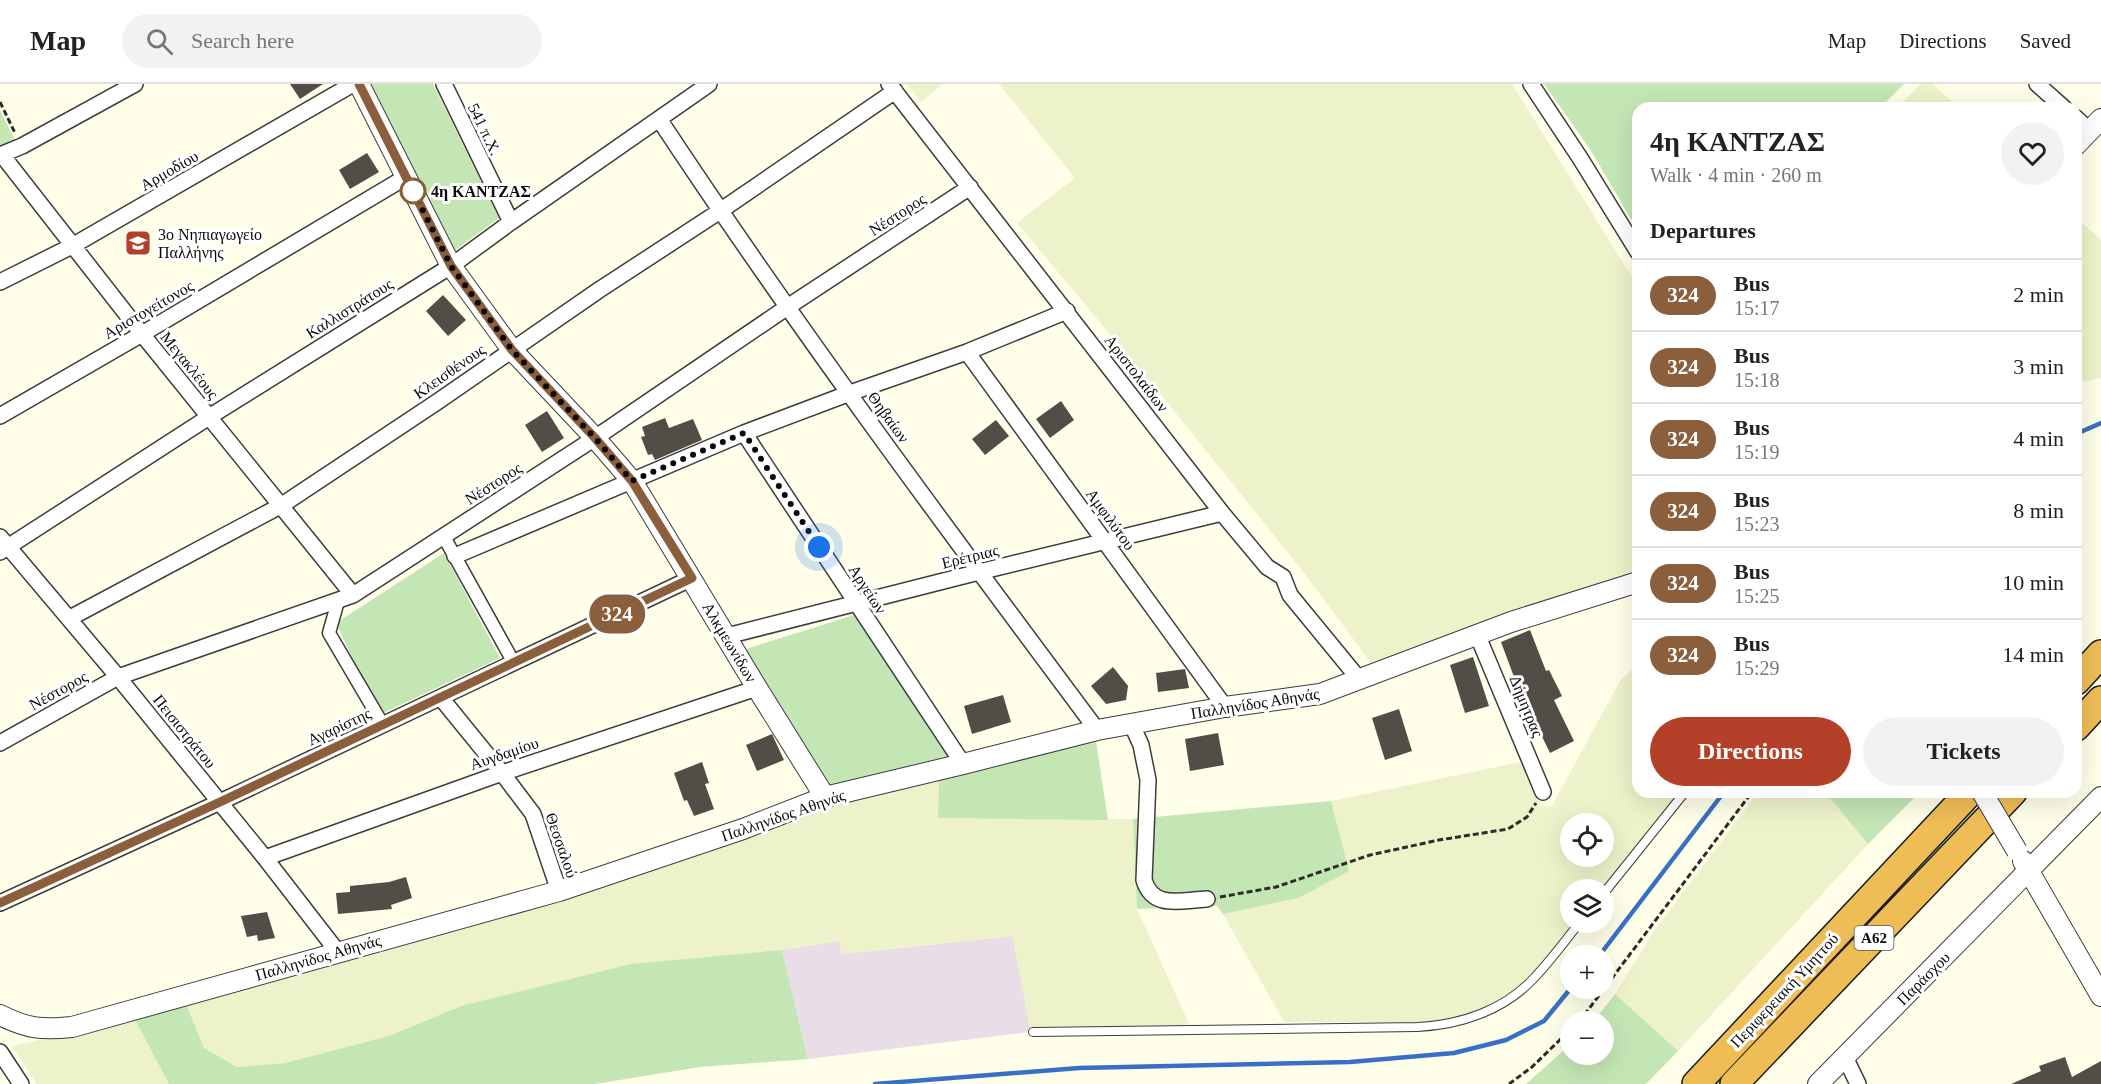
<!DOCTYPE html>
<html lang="en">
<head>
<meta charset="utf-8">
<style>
  :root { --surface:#fff; --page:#f2f2f2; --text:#222; --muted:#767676; --line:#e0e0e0; --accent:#b44029 }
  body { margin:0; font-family:"Times New Roman",serif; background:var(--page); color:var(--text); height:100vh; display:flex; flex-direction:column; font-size:22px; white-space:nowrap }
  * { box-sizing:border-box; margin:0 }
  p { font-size:20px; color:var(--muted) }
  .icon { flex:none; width:33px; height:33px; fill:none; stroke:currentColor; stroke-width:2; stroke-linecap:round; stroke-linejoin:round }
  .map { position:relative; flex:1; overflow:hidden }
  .panel { position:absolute; left:1632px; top:18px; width:450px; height:696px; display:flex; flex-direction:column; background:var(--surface); border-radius:18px; box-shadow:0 6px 24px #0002 }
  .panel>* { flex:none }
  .badge { padding:0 12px; border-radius:20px; font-size:21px; line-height:39px }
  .controls { position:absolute; left:1560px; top:729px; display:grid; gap:12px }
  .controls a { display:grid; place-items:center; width:54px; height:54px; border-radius:50%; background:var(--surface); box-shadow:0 6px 24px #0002; font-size:30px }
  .you { position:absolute; width:30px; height:30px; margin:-15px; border:4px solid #fff; border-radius:50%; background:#1a73e8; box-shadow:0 0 0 9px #1a73e833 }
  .map>.badge { position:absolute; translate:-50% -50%; box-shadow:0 0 0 3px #fff }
  h2 { padding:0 18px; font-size:22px; line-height:54px }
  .round { display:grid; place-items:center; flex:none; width:63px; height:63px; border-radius:32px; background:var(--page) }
  .head { display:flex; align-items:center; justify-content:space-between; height:102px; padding:0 18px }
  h1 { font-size:28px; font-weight:700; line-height:45px }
  .cta { display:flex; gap:12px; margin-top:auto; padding:12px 18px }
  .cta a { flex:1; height:69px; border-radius:36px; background:var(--accent); color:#fff; font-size:24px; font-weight:700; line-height:69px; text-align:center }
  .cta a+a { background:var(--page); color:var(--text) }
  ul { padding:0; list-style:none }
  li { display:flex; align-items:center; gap:18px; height:72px; padding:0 18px; border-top:2px solid var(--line) }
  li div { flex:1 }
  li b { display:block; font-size:22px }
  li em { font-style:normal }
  li .badge { min-width:66px; font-weight:700; text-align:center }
  header { display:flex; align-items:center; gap:36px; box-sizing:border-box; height:84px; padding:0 30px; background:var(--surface); border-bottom:2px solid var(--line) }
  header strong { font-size:28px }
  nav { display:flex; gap:33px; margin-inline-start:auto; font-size:21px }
  .search { width:420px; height:54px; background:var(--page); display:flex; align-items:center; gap:15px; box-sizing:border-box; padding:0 21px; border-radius:33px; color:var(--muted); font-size:22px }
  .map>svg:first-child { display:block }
  .industrial { fill:#e9dee8 }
  .farmland { fill:#edf2ca; fill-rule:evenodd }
  .green { fill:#c4e6b5 }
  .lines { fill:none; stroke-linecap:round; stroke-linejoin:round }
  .stream { stroke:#3970c7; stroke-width:4.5 }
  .building { fill:#524e47 }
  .service-casing { stroke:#3d3d3d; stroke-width:10 }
  .pedestrian-casing { stroke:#3d3d3d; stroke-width:15 }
  .minor-casing { stroke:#3d3d3d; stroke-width:18 }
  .tertiary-casing { stroke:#3d3d3d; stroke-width:22 }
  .motorway-casing { stroke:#1b1b1b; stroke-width:30 }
  .path { stroke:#2c2c2c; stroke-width:3; stroke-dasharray:6 3; stroke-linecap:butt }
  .service { stroke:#fff; stroke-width:8 }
  .pedestrian { stroke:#fff; stroke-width:12 }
  .minor { stroke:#fff; stroke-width:15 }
  .tertiary { stroke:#fff; stroke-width:20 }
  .motorway { stroke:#efbd56; stroke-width:27 }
  .tertiary-bridge-casing { stroke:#3d3d3d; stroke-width:22; stroke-linecap:butt }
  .tertiary-bridge { stroke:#fff; stroke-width:20 }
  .line-casing { stroke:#fff; stroke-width:14 }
  .line { stroke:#8b5e3c; stroke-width:9 }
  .walk { stroke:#0a0a0a; stroke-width:6; stroke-dasharray:0 10.8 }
  .stop-dot { fill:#fff; stroke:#8b5e3c; stroke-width:3 }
  .labels { text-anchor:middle; stroke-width:6; stroke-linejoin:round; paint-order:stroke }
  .shield { fill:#fff; stroke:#545454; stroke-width:1.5 }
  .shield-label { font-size:15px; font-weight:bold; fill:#0a0a0a }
  .street-label { font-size:16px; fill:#0a0a0a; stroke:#fff }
  .stop-label { font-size:16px; font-weight:bold; fill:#0a0a0a; stroke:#fff; text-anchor:start }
  .poi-label { font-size:16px; fill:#0a0a0a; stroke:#fff; text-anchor:start }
</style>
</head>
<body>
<header>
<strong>Map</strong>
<div class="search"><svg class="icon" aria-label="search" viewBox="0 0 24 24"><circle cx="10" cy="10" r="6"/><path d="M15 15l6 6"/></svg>Search here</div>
<nav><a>Map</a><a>Directions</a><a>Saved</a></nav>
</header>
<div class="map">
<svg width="2101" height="1000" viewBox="0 0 2101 1000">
  <rect width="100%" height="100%" fill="#fefee9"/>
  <path class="industrial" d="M 1013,852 L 1031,948 L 808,975 L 782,866 L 839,857 L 842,870 Z"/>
  <path class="farmland" d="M 906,0 L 943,0 L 921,18 Z
    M 999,0 L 1512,0 L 1638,203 L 1638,489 L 1371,579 L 1305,490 L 1167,318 L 1017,139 L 1075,94 Z
    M 1920,0 L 1933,0 L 1959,24 L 1897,24 Z
    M 2076,133 L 2101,156 L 2101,294 L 2076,299 Z
    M 1638,580 L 1638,708 L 1679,708 L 1603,805 L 1570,806 L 1570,838 L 1577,839 L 1531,895 L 1491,921 L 1443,938 L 1284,938 L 1223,830 L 1299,814 L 1348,787 L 1331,717 L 1521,678 L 1541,722 L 1552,722 L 1621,595 ZM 1570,740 L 1604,740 L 1604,772 L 1570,772 Z
    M 939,690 L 938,734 L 1133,735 L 1137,825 L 1190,942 L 1031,948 L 1012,852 L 842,870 L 839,857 L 782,866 L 461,922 L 389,952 L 285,979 L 237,983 L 204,964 L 184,915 L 843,714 Z
    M 1758,708 L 1825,708 L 1868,760 L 1678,967 L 1615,910 L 1654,847 Z
    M 133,932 L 169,1000 L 37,1000 L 12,962 L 84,946 Z"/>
  <path class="green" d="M 368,0 L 433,0 L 499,134 L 454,167 Z
    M 1544,0 L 1904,0 L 1880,24 L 1638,24 L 1638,147 L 1590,65 Z
    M 0,26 L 15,56 L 0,63 Z
    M 444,469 L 500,574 L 379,631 L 336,539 Z
    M 857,530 L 952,676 L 830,703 L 743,566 Z
    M 1095,651 L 1108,736 L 938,734 L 939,690 Z
    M 1825,708 L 1920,708 L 1868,760 Z
    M 1331,717 L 1349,787 L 1299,814 L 1223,830 L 1217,822 L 1137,825 L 1133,735 Z
    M 1973,722 L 1977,730 L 1719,1000 L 1707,1000 Z
    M 782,866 L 808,975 L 700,983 L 595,1000 L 169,1000 L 133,932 L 184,915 L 204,964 L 237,983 L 285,979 L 389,952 L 461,922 L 631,880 Z
    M 1615,910 L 1678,967 L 1646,1000 L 1526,1000 L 1570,961 L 1570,970 L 1604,970 L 1604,938 L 1594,937 Z"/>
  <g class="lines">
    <path class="stream" d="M 2076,350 L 2101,339
      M 1599,872 L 1724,708
      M 875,1000 L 1079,984 L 1350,978 L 1454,969 L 1506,956 L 1544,937 L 1571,904"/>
  </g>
  <path class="building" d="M 290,0 L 323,0 L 300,15 Z
    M 367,69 L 379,88 L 350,105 L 339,86 Z
    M 443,211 L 466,236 L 448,252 L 426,227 Z
    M 1061,317 L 1074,336 L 1050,354 L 1036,335 Z
    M 547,327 L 564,354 L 542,368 L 525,341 Z
    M 665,334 L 669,344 L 693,335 L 702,356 L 655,376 L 652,370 L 648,371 L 641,353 L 645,352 L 642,343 Z
    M 996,336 L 1009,352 L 985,371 L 972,355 Z
    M 1530,546 L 1546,587 L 1549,586 L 1562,612 L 1554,616 L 1574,657 L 1550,669 L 1530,628 L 1527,629 L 1514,603 L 1517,601 L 1501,558 Z
    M 1473,573 L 1489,622 L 1465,629 L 1450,581 Z
    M 1113,583 L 1128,602 L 1126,616 L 1106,620 L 1091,602 Z
    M 1185,585 L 1189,604 L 1158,608 L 1156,589 Z
    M 1003,611 L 1011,638 L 972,650 L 964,622 Z
    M 1399,625 L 1412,667 L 1385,676 L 1372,634 Z
    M 1218,649 L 1224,681 L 1190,687 L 1185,655 Z
    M 772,650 L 784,676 L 757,687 L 746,661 Z
    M 702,678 L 709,699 L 705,700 L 714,725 L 694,732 L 687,716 L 684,717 L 674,689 Z
    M 406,793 L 412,814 L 391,821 L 392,825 L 338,830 L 336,809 L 350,808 L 350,802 L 389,798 Z
    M 267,828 L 275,854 L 258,857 L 257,851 L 247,853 L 241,832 Z
    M 2065,973 L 2072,993 L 2101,977 L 2101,1000 L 2011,1000 L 2041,987 L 2039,982 Z"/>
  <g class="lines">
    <defs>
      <path id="service" d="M 1604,809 L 1685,708
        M 1033,948 L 1417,943 C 1461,941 1505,926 1535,893 C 1551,876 1565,857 1580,838"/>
      <path id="pedestrian" d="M 444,453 L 514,579
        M 338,517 L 329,549 L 383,641"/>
      <path id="minor" d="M 444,0 L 511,138
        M 889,0 L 1222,429 L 1267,483 L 1283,493 L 1290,511 L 1359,595
        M 1531,0 L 1580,74 L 1638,168
        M 2037,0 L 2064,24
        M 2076,34 L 2090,47
        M 659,35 C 797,244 947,445 1097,646
        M 0,71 L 22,62 L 135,0
        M 2,71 L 142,250 L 353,511
        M 0,198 L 72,162 L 353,0
        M 967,268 L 1225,623
        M 0,332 L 142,250 L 406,93
        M 744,349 L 963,680
        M 0,453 L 118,593 L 265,774 L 337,867
        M 0,468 L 209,333 L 451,182 L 511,138 L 709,0
        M 455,472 L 744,349 L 850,309 L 967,268 L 1067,227
        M 70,534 L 282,421 L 437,318 L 599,206 L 720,127 L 895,7
        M 1477,550 L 1543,708
        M 727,552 L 979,488 L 1222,429
        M 441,614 L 502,689 L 533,730 L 559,807
        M 1131,639 L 1141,661 L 1148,696 L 1144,796 C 1153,826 1181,816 1207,815
        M 0,659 L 118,593 L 353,511 L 595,354 L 786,224 L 970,103
        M 265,774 L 502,689 L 757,604
        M 0,819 L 220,718 L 692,494
        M 0,968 L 21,1000
        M 1845,973 L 1858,1000"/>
      <path id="tertiary" d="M 359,0 L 451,182 L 512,266 L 595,354 L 632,397 L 757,604 L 825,713
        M 2076,61 L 2101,35
        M 2023,777 L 2101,912
        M 0,931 C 28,945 42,946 72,943 L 559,807 L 743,745 L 825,713 L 963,680 L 1097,646 L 1225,623 L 1320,610 L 1511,538 L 1638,498
        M 1818,1000 L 2101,713"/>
      <path id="motorway" d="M 2076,597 L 2101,570
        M 2076,643 L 2101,616
        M 1696,1000 L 1970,708
        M 1734,1000 L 2013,708"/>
    </defs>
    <use href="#service" class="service-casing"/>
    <use href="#pedestrian" class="pedestrian-casing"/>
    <use href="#minor" class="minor-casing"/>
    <use href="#tertiary" class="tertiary-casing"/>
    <use href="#motorway" class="motorway-casing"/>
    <path class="path" d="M 0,18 L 15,49
      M 1220,813 L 1276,803 L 1370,771 L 1439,756 L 1508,745 L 1527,733 L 1536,719
      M 1579,938 L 1752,708
      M 1509,1000 L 1532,983 L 1570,946"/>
    <use href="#service" class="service"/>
    <use href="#pedestrian" class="pedestrian"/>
    <use href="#minor" class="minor"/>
    <use href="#tertiary" class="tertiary"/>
    <use href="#motorway" class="motorway"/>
    <defs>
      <path id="tertiary-bridge" d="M 1982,708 L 2017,767"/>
    </defs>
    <use href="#tertiary-bridge" class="tertiary-bridge-casing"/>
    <use href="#tertiary-bridge" class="tertiary-bridge"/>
  </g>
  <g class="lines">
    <defs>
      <path id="line" d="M 0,819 L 220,718 L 692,494 L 632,397 L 595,354 L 512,266 L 451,182 L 359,0"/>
    </defs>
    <use href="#line" class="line-casing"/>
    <use href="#line" class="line"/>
    <path class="walk" d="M 413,107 L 451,182 L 512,266 L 595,354 L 632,397 L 744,349 L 819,463"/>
  </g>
  <defs>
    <symbol id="school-square" viewBox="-11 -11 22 22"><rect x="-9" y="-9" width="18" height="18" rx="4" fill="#b44029" stroke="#fff"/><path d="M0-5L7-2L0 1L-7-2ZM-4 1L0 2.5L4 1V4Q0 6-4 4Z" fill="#fff"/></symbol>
  </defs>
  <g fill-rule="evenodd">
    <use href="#school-square" x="123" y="144" width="30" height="30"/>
  </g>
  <circle class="stop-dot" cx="413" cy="107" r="12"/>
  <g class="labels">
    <rect class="shield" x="1854.5" y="842" width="39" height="24" rx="4.5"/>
    <g class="shield-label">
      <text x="1874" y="859">Α62</text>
    </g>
    <g class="street-label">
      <text transform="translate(485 45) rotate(64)" y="6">541 π.Χ.</text>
      <text transform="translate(169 86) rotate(-30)" y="6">Αρμοδίου</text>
      <text transform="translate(897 130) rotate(-33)" y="6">Νέστορος</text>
      <text transform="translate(349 224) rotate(-32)" y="6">Καλλιστράτους</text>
      <text transform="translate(148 225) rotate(-30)" y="6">Αριστογείτονος</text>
      <text transform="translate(190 281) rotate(51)" y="6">Μεγακλέους</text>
      <text transform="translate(449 287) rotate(-35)" y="6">Κλεισθένους</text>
      <text transform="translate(1137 289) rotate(52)" y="6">Αριστολαίδων</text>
      <text transform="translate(889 333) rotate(54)" y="6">Θηβαίων</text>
      <text transform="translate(493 399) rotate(-33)" y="6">Νέστορος</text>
      <text transform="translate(1111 435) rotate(54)" y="6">Αμφιλύτου</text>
      <text transform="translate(970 472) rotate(-14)" y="6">Ερέτριας</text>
      <text transform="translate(868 505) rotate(57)" y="6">Αργείων</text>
      <text transform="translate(730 558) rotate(59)" y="6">Αλκμεωνίδων</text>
      <text transform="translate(58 606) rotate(-29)" y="6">Νέστορος</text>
      <text transform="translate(1255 619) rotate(-9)" y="6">Παλληνίδος Αθηνάς</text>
      <text transform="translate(1527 622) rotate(68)" y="6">Δήμητρας</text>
      <text transform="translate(339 642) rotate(-25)" y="6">Αγαρίστης</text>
      <text transform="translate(185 647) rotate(51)" y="6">Πεισιστράτου</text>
      <text transform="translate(504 669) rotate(-19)" y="6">Αυγδαμίου</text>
      <text transform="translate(783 731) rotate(-19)" y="6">Παλληνίδος Αθηνάς</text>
      <text transform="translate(562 761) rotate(71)" y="6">Θεσσαλού</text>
      <text transform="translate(318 873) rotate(-16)" y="6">Παλληνίδος Αθηνάς</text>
      <text transform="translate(1923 894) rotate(-45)" y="6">Παράσχου</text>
      <text transform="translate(1784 906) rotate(-47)" y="6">Περιφερειακή Υμηττού</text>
    </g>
    <g class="stop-label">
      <text x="431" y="113">4η ΚΑΝΤΖΑΣ</text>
    </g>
    <g class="poi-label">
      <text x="158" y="156">3ο Νηπιαγωγείο<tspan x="158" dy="18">Παλλήνης</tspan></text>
    </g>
  </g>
</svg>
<div class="controls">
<a><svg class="icon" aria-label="locate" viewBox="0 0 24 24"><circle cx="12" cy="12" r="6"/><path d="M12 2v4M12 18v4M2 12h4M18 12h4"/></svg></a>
<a><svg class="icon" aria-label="layers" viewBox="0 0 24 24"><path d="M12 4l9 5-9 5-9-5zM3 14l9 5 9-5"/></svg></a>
<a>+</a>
<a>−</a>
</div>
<div class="you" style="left:819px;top:463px"></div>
<b class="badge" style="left:617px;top:530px;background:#8b5e3c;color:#fff">324</b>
<section class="panel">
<div class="head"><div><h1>4η ΚΑΝΤΖΑΣ</h1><p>Walk · 4 min · 260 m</p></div><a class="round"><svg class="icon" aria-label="heart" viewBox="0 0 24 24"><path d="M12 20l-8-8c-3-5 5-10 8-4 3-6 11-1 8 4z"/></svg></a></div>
<h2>Departures</h2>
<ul>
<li><span class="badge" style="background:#8b5e3c;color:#fff">324</span><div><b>Bus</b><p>15:17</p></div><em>2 min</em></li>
<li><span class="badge" style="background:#8b5e3c;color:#fff">324</span><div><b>Bus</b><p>15:18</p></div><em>3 min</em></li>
<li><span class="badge" style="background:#8b5e3c;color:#fff">324</span><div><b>Bus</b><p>15:19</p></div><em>4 min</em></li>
<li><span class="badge" style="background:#8b5e3c;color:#fff">324</span><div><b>Bus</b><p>15:23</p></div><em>8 min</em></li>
<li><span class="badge" style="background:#8b5e3c;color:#fff">324</span><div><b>Bus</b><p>15:25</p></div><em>10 min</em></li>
<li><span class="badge" style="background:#8b5e3c;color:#fff">324</span><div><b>Bus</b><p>15:29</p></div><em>14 min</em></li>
</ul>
<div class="cta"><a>Directions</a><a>Tickets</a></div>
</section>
</div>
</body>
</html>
